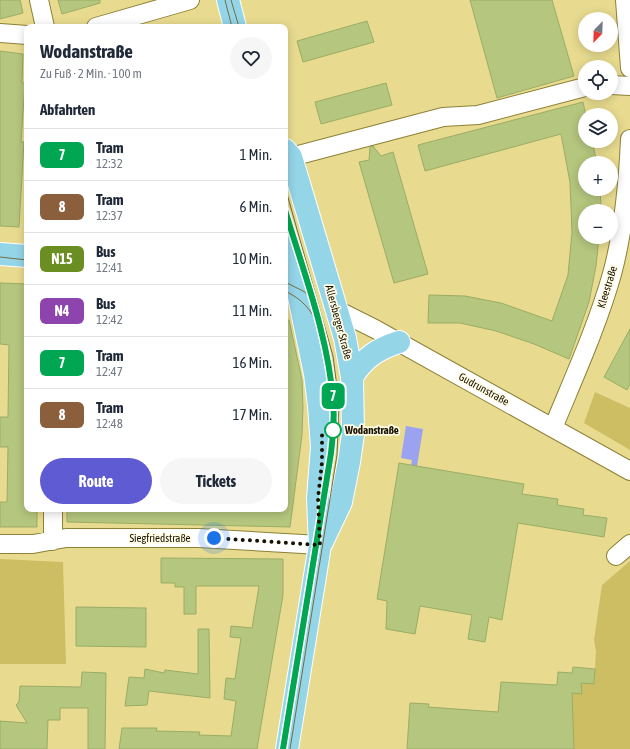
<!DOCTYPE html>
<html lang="de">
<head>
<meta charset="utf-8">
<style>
  :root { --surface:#fff; --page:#f6f6f7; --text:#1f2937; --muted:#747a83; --line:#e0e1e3; --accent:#5e5bd3 }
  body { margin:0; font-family:"Asap Condensed",sans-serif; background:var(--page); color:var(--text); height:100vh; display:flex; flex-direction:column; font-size:15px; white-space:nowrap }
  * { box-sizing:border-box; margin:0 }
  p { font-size:13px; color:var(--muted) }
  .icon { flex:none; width:22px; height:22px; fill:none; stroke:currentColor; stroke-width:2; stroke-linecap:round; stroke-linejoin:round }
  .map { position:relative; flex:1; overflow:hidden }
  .side { position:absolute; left:24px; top:24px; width:264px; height:488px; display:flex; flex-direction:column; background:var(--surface); border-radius:8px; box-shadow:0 2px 10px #0003 }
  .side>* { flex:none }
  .badge { padding:0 8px; border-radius:6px; font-size:14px; line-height:26px }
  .needle { width:26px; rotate:203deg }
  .fabs { position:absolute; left:578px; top:12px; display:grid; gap:8px }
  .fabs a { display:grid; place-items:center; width:40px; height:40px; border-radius:50%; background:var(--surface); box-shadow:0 2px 10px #0003; font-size:20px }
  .you { position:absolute; width:20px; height:20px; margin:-10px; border:3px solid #fff; border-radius:50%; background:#1a73e8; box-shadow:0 0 0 6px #1a73e833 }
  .map>.badge { position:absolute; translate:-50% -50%; box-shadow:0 0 0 2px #fff }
  h2 { padding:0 16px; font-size:15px; line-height:36px }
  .round { display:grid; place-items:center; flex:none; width:42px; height:42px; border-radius:21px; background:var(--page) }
  .overview { display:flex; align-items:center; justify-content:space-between; height:68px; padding:0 16px }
  h1 { font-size:19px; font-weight:700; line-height:30px }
  .button { display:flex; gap:8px; margin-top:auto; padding:8px 16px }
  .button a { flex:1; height:46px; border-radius:24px; background:var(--accent); color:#fff; font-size:16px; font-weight:700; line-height:46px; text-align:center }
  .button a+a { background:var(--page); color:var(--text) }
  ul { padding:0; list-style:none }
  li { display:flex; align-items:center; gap:12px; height:52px; padding:0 16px; border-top:1px solid var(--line) }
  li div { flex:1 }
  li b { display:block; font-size:15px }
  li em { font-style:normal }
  li .badge { min-width:44px; font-weight:700; text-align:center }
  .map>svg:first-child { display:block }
  .green { fill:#cebe63 }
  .water { fill:#9ba2f0 }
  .building { fill:#b5c67e; stroke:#9bac65 }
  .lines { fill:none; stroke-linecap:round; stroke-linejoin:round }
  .minor-casing { stroke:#8d8136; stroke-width:20 }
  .major-casing { stroke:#fff; stroke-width:24 }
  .minor { stroke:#fff; stroke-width:18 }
  .major { stroke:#94d5e8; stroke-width:22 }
  .tram { stroke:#756d40; stroke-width:1 }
  .line-casing { stroke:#fff; stroke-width:9 }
  .line { stroke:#00a651; stroke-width:6 }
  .walk { stroke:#171300; stroke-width:4; stroke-dasharray:0 7.2 }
  .stop-dot { fill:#fff; stroke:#00a651; stroke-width:2 }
  .labels { text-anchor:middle; stroke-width:3.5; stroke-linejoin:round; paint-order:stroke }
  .street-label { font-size:11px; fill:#171300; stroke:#fffbe5 }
  .stop-label { font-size:11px; font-weight:bold; fill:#171300; stroke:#fffbe5; text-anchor:start }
</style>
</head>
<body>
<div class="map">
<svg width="630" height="749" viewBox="0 0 630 749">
  <rect width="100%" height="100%" fill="#e8db8f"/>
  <path class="green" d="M 595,392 L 630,408 L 630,450 L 584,423 Z
    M 0,559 L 63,562 L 66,664 L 0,664 Z
    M 630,561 L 630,749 L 573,749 L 572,693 L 582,693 L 581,683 L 594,683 L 596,651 L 594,640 L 602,585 Z"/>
  <path class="water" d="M 406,426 L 423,429 L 417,466 L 411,466 L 412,460 L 401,458 Z"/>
  <path class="building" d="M 0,0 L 20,0 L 23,13 L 0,19 Z
    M 58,0 L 100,0 L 100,3 L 62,14 Z
    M 470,0 L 552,0 L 574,76 L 497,98 Z
    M 367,21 L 374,42 L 303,62 L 297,41 Z
    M 0,51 L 23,54 L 22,83 L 25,83 L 21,142 L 24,142 L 19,227 L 0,226 Z
    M 386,83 L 392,105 L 321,124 L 315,102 Z
    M 583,102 L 585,111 L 585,141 L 592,141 L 597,163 L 585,163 L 585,189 L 600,189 L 601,205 L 601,211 L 585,211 L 585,237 L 599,237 L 596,266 L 589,302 L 569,359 L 534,344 L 496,331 L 460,323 L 428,323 L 429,295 L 465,296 L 501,303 L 552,321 L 568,275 L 572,232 L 570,182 L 561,134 L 425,171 L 418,145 Z
    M 373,146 L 381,156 L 393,152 L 428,274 L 394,283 L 359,162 L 369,160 L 370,147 Z
    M 0,283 L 27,284 L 27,509 L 37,509 L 37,527 L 0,527 L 0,502 L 7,502 L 8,447 L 0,447 L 0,417 L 8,417 L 9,345 L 0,344 Z
    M 289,320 L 302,380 L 303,407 L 302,435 L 290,527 L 67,522 L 67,509 L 285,509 L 285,321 Z
    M 630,329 L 630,384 L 627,390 L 604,377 Z
    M 399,463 L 524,484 L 522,494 L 558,499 L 557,505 L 584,509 L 583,515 L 607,518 L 604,537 L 518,523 L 502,620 L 489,617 L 485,642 L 468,639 L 472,615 L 420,606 L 415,634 L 386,629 L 387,601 L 377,599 Z
    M 161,558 L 283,559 L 283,595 L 257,749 L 119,749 L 122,728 L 157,728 L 156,731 L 200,732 L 199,735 L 231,736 L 236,701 L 224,699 L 226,678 L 235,679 L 241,638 L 230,637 L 231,626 L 252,628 L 259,586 L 196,586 L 196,614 L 184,614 L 184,587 L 175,587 L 175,583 L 161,583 Z
    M 76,607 L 146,608 L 146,647 L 76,646 Z
    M 198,629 L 209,629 L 210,698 L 149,691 L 147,705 L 125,706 L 129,677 L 144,678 L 145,669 L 164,673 L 165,670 L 198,674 Z
    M 573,667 L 595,669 L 594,684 L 581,683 L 582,694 L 572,693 L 574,749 L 407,749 L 410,703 L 429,704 L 428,707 L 498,712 L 501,682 L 557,685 L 558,672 L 572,673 Z
    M 82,672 L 106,673 L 105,749 L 88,749 L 88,708 L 60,708 L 60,720 L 48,720 L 47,749 L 0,749 L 0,721 L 27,723 L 16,705 L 19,702 L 20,686 L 81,687 Z"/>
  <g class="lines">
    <defs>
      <path id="minor" d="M 39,0 L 45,27
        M 625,0 L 630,68
        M 96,27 L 190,0
        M 0,33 L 27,35
        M 611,85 L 630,86
        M 291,157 L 443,117 L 478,115 L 585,87
        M 337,310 L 375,329 L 630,471
        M 553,428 C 574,377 597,327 612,274 C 624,230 628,184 630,139
        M 53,541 L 53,509
        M 0,544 L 33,544 L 66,538 L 199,538 L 320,545
        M 616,556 L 630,544"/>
      <path id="major" d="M 228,0 L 235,27
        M 285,150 L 291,157 L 345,338 L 352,377 L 353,434 L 349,462 L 341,502 L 322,542
        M 285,244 L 297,287 L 315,374 L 319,406 L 322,447 L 318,498 L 320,545 L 287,749
        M 0,254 L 27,256
        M 352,377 C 364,358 377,349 399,342"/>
    </defs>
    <use href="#minor" class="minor-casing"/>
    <use href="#major" class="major-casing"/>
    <use href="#minor" class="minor"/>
    <use href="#major" class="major"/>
    <path class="tram" d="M 225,0 L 232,27
      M 231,0 L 239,27
      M 285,187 L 333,356 L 339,403 L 337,455 L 290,749
      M 285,210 L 294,240
      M 0,257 L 27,260
      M 285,282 L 305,292 L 317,307
      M 285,291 C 302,299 311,309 319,327
      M 283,749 L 331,453 C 335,407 331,369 318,325"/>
  </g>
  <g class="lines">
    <defs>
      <path id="line" d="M 283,749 L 331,453 C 333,436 335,419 333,401 C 329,339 303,270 285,210"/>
    </defs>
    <use href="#line" class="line-casing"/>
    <use href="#line" class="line"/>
    <path class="walk" d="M 214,538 L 320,545 L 318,498 L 322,462 L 322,435 L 333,430"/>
  </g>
  <circle class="stop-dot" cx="333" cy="430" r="8"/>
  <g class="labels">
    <g class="street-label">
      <text transform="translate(607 287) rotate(-73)" y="4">Kleestraße</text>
      <text transform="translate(339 322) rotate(75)" y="4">Allersberger Straße</text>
      <text transform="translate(484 389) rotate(29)" y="4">Gudrunstraße</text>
      <text x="160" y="542">Siegfriedstraße</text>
    </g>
    <g class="stop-label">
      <text x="345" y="434">Wodanstraße</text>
    </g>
  </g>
</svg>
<div class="fabs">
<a><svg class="needle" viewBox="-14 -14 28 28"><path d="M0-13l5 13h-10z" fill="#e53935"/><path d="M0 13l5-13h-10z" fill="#747a83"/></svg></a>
<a><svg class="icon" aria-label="locate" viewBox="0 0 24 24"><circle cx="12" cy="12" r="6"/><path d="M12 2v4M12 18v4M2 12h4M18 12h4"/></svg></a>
<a><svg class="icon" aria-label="layers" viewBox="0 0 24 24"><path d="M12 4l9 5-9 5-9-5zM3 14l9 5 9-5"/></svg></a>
<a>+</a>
<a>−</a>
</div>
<div class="you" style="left:214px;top:538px"></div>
<b class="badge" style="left:333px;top:396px;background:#00a651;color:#fff">7</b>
<section class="side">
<div class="overview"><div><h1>Wodanstraße</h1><p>Zu Fuß · 2 Min. · 100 m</p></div><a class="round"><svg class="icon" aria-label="heart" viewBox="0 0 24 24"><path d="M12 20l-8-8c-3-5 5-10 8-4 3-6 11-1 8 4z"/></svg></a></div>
<h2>Abfahrten</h2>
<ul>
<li><span class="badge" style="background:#00a651;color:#fff">7</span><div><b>Tram</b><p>12:32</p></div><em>1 Min.</em></li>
<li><span class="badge" style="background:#8b5e3c;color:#fff">8</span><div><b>Tram</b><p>12:37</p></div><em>6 Min.</em></li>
<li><span class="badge" style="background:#6b8e23;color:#fff">N15</span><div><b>Bus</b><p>12:41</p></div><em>10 Min.</em></li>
<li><span class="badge" style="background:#8e44ad;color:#fff">N4</span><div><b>Bus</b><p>12:42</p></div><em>11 Min.</em></li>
<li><span class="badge" style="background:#00a651;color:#fff">7</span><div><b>Tram</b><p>12:47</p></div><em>16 Min.</em></li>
<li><span class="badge" style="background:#8b5e3c;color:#fff">8</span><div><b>Tram</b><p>12:48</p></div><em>17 Min.</em></li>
</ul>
<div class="button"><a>Route</a><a>Tickets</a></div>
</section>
</div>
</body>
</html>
